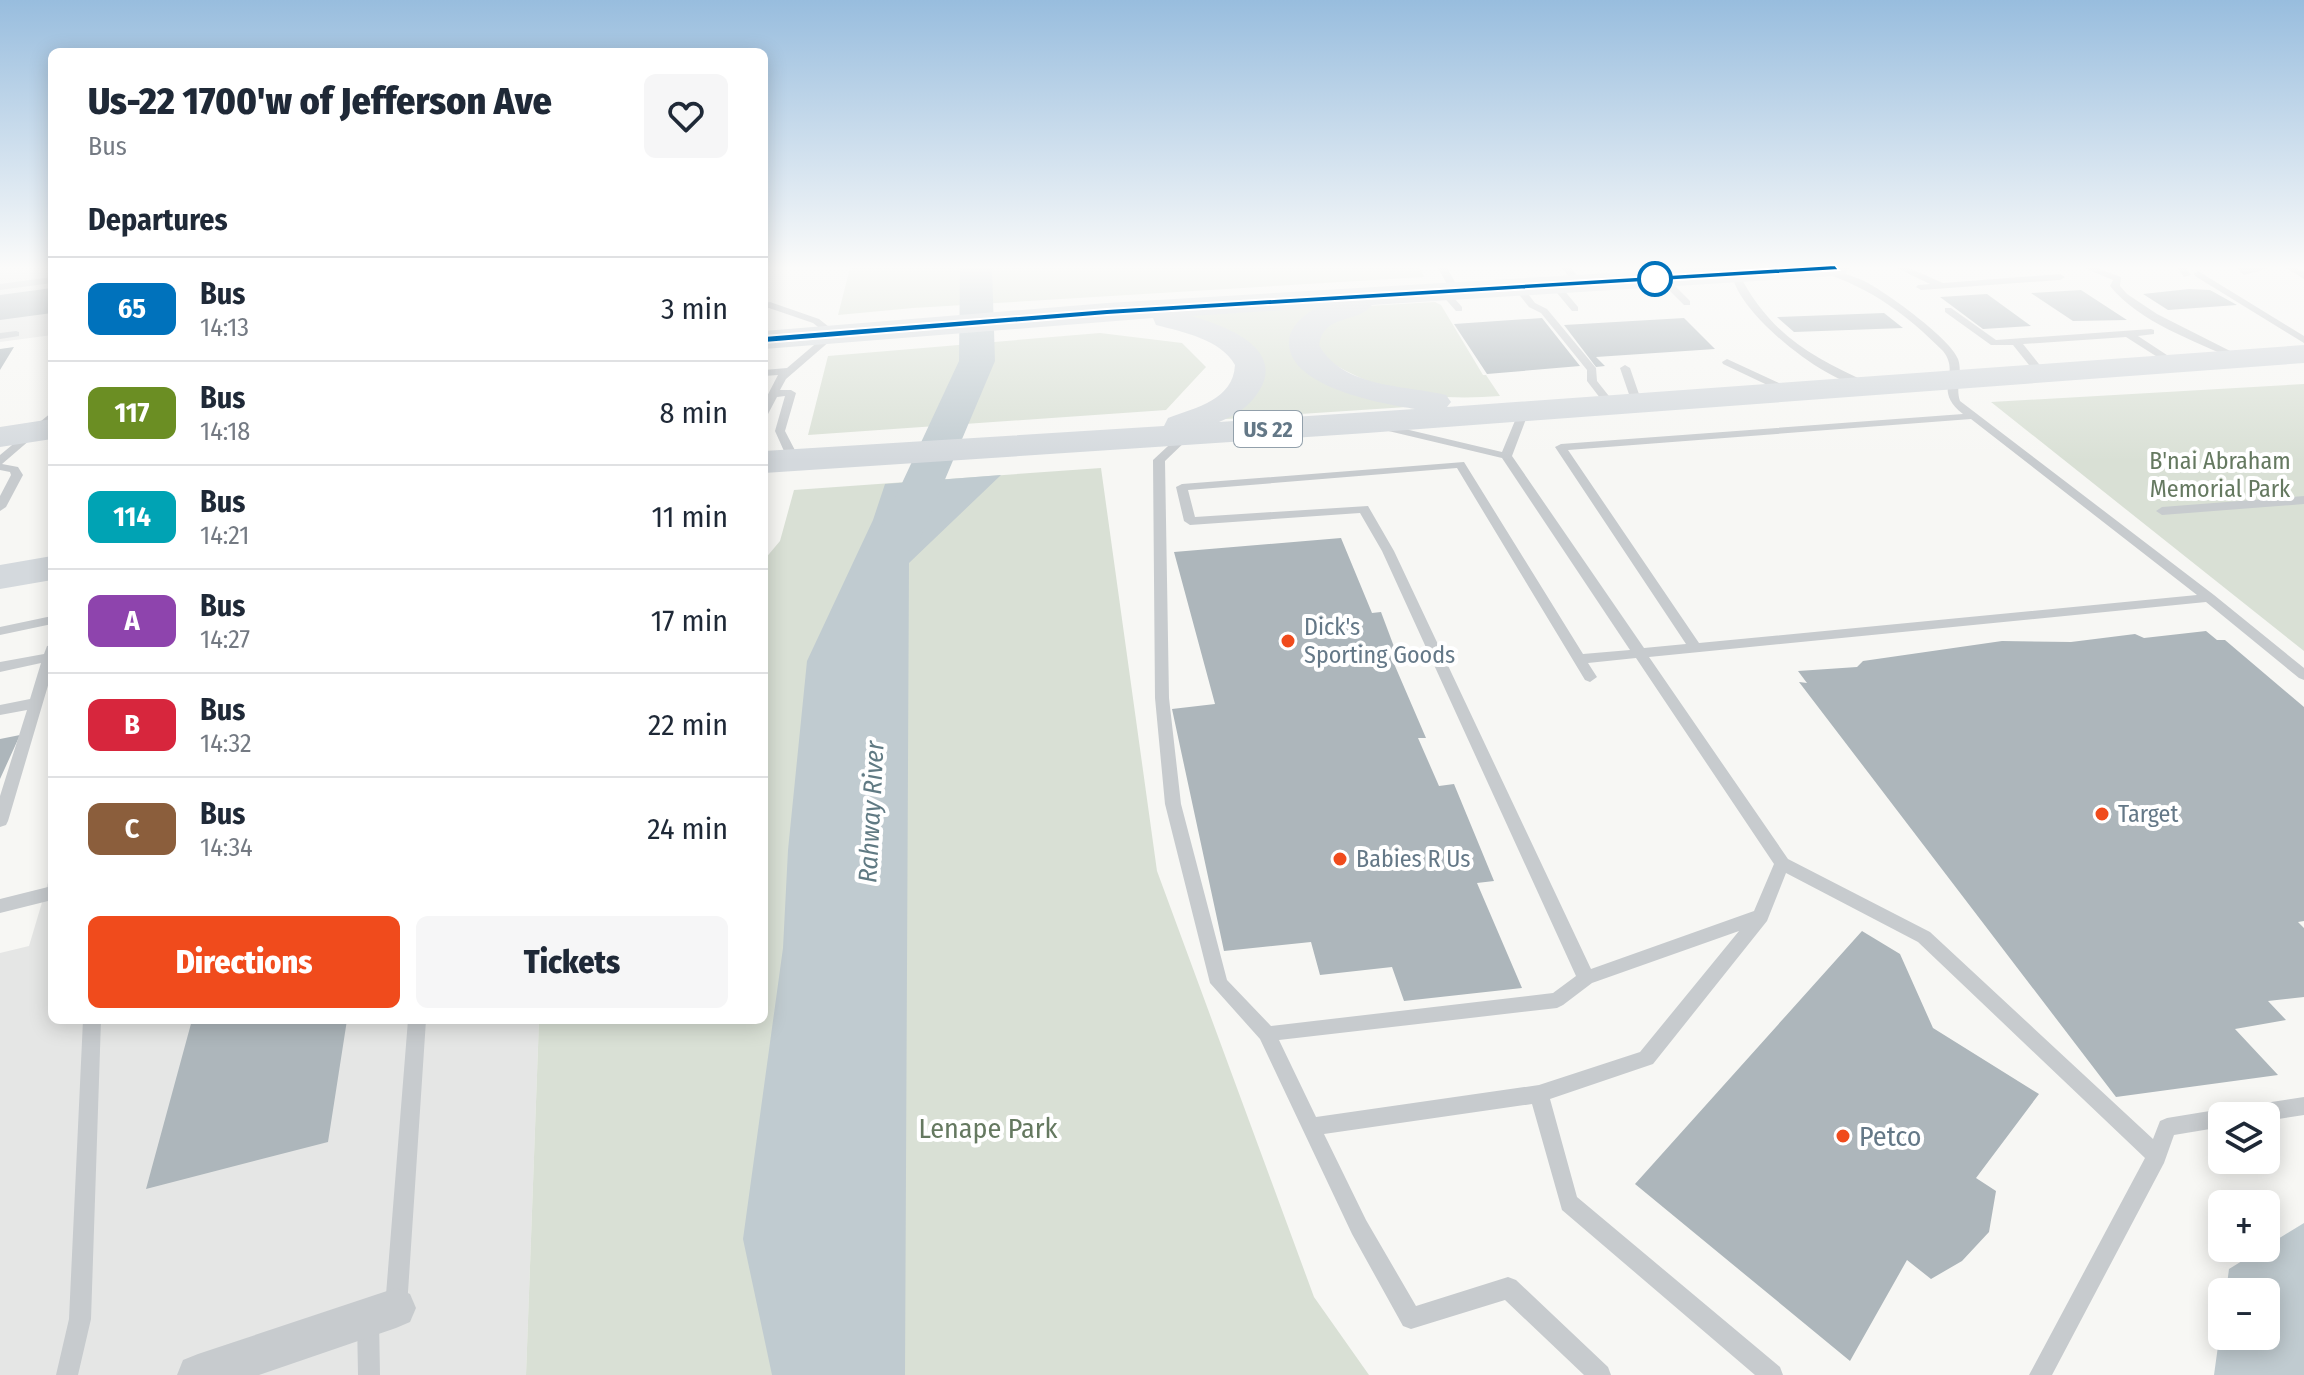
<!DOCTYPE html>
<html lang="en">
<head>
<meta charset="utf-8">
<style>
  :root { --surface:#fff; --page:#f6f6f7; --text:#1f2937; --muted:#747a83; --line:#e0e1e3; --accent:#f04b1c }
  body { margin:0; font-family:"Fira Sans Condensed",sans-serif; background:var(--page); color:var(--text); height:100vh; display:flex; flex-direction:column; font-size:30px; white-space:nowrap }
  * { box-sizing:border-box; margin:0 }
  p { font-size:26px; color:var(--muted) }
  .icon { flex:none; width:44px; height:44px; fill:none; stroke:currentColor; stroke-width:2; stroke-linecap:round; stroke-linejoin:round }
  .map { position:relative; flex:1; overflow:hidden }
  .details { position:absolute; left:48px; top:48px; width:720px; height:976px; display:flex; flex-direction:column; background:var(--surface); border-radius:12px; box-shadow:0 4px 20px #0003 }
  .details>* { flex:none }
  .badge { padding:0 16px; border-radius:12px; font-size:28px; line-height:52px }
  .fabs { position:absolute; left:2208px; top:1102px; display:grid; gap:16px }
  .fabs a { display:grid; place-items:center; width:72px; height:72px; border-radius:12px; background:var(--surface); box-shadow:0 4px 20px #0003; font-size:40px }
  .map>.badge { position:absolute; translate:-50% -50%; box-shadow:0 0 0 4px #fff }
  h2 { padding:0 40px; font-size:30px; line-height:72px }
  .round { display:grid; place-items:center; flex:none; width:84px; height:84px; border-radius:12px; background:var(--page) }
  .overview { display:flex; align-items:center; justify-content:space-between; height:136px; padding:0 40px }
  h1 { font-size:38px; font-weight:800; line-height:60px }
  .primary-button { display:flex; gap:16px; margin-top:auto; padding:16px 40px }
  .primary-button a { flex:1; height:92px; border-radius:12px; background:var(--accent); color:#fff; font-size:32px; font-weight:800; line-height:92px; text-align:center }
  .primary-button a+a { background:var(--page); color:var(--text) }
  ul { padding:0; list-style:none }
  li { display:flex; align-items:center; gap:24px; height:104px; padding:0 40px; border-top:2px solid var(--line) }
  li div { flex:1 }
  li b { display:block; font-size:30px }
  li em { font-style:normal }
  li .badge { min-width:88px; font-weight:700; text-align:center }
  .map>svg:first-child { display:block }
  .built { fill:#e5e6e5 }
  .green { fill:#d9e0d5 }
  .water { fill:#c0cbd0 }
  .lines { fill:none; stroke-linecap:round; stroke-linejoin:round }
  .river { fill:#c0cbd0; fill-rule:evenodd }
  .building { fill:#adb6bb }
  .lane { fill:#c7cbce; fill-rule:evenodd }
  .street { fill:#c7cbce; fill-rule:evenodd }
  .highway { fill:#d4d9dd; fill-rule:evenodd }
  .line { fill:#0072bc; stroke:#fff; stroke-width:2 }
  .stop-dot { fill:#fff; stroke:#0072bc; stroke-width:4 }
  .poi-dot { fill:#f04b1c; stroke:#fff; stroke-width:3 }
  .labels { text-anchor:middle; stroke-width:8; stroke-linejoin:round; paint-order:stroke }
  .shield { fill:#fff; stroke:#92a0ab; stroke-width:2 }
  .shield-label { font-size:22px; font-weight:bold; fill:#647887 }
  .park-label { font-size:24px; fill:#657960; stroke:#fff }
  .poi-label { font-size:24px; fill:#647887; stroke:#fff; text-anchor:start }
  .water-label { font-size:26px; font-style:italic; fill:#607a83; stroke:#fff }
  .near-park-label { font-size:28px; fill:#657960; stroke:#fff }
  .near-poi-label { font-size:28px; fill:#647887; stroke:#fff; text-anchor:start }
</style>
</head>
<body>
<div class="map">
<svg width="2304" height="1375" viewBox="0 0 2304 1375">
  <rect width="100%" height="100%" fill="#f7f7f4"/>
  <path class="built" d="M 0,268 L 52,268 L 52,335 L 0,342 Z
    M 52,869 L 52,1020 L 539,1020 L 526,1375 L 0,1375 L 0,953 L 29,946 Z"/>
  <path class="green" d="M 850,268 L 1420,268 L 1424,277 L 913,308 L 838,315 Z
    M 1435,302 L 1441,305 L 1483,375 L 1486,375 L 1500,396 C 1434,401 1375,394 1320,355 L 1316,334 L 1319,329 L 1367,306 Z
    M 1311,307 L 1322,310 L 1293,348 L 1407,407 L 1226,419 L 1224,417 L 1260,385 L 1189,315 Z
    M 1100,333 L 1182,343 L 1206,367 L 1166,410 L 808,435 L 828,356 Z
    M 2304,384 L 2304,651 L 1991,402 Z
    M 1101,468 L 1157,871 L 1314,1297 L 1369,1375 L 526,1375 L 539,1020 L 764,1020 L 764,560 L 780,541 L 794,490 Z"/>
  <path class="water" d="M 1001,475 L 909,563 L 905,1375 L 772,1375 L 743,1239 L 783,948 L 788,850 L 807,661 L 873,520 L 885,484 Z
    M 2304,1223 L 2304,1375 L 2214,1375 L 2222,1317 L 2222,1336 L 2266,1336 L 2266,1292 L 2226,1292 L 2229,1269 Z"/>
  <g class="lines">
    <path class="river" d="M 960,268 L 992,268 L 995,361 L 919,541 L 912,550 L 897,554 L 882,550 L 875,541 L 959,361 Z"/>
  </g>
  <path class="building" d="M 52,288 L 52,313 L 0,320 L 0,295 Z
    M 2189,289 L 2210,290 L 2237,305 L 2168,310 L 2143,294 Z
    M 2081,290 L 2127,320 L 2073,321 L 2031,293 Z
    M 1987,294 L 2031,326 L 1983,329 L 1940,297 Z
    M 1884,313 L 1903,328 L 1794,332 L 1777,317 Z
    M 1542,318 L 1580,366 L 1487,374 L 1454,324 Z
    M 1684,318 L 1715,349 L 1596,357 L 1605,366 L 1596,367 L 1564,325 Z
    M 14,347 L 0,370 L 0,349 Z
    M 1341,538 L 1372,613 L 1381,612 L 1396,652 L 1389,652 L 1426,738 L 1418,738 L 1439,786 L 1454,784 L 1494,881 L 1477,883 L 1522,988 L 1404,1001 L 1392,967 L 1320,975 L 1311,942 L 1224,951 L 1172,709 L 1215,704 L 1174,552 Z
    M 2206,631 L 2217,640 L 2225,640 L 2304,707 L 2304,921 L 2298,922 L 2304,928 L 2304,997 L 2268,1001 L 2286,1020 L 2235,1029 L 2278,1075 L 2116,1097 L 1799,682 L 1807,683 L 1798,671 L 1857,667 L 1863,661 L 2002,641 L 2071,642 L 2135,634 L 2144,638 Z
    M 20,735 L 0,779 L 0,739 Z
    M 1862,931 L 1900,954 L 1933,1028 L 2039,1094 L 1976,1178 L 1996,1191 L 1989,1232 L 1962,1261 L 1931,1279 L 1907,1260 L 1850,1361 L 1635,1184 Z
    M 192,1020 L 347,1020 L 328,1142 L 146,1189 Z"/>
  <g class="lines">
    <path class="lane" d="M 1438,268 L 1447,268 L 1460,291 L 1458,293 L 1452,293 Z
      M 1562,268 L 1571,268 L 1584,284 L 1582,286 L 1576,286 Z
      M 1821,268 L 1827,268 C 1841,273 1855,276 1868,283 C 1888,294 1951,339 1958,359 C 1963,373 1955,387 1960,401 L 2214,595 L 2304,668 L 2304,680 L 2299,678 L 2206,602 L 1649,657 L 1788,859 L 1930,932 L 2153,1139 L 2160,1121 L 2167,1118 L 2222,1109 L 2230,1113 L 2231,1110 L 2238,1107 L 2304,1097 L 2304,1115 L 2266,1121 L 2266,1116 L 2222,1116 L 2222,1127 L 2174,1135 L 2164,1163 L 2052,1375 L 2029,1375 L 2145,1158 L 1918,942 L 1786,873 L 1767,921 L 1653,1064 L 1550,1099 L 1577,1197 L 1780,1367 L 1783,1375 L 1755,1375 L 1562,1210 L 1532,1104 L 1324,1134 L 1366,1220 L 1416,1306 L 1508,1277 L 1516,1280 L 1608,1367 L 1611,1375 L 1584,1375 L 1505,1300 L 1411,1329 L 1403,1326 L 1352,1234 L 1260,1039 L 1210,983 L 1165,804 L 1155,698 L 1153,460 L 1182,433 L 1190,433 L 1190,437 L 1165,461 L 1169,698 L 1181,804 L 1227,980 L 1271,1026 L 1553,993 L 1576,976 L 1382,551 L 1360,513 L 1190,525 L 1184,521 L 1176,487 L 1182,484 L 1464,462 L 1583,654 L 1630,650 L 1502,458 L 1380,429 L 1379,427 L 1384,424 L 1502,452 L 1519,411 L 1524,408 L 1528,409 L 1529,411 L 1512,456 L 1644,648 L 1686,644 L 1555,447 L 1561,444 L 1963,414 C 1931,389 1962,375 1943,351 C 1906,314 1871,288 1821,272 ZM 1971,419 L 2197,595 L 1699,643 L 1568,450 ZM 1457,468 L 1585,680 L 1590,682 L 1597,677 L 1588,663 L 1636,658 L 1774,864 L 1754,911 L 1591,969 L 1394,551 L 1368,506 L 1195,517 L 1188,490 ZM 1739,931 L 1640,1052 L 1539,1085 L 1316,1117 L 1279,1040 L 1557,1008 L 1563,1005 L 1592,983 Z
      M 1897,268 L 1909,268 L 1943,283 L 2060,274 L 2065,277 L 2060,280 L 1921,290 L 1916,287 L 1918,285 L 1930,284 Z
      M 2084,268 L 2097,268 L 2121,277 L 2120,286 L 2127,294 L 2157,314 L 2244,358 L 2235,360 C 2194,340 2140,323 2110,286 L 2113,280 Z
      M 2177,268 L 2186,268 L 2191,275 L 2184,277 Z
      M 2236,268 L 2269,268 L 2244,275 Z
      M 2286,268 L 2297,268 L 2304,272 L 2304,279 Z
      M 2198,271 L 2304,336 L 2304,343 L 2195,276 L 2194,274 Z
      M 1732,272 L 1738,272 C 1769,333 1809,356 1869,383 L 1869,387 C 1831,389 1733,310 1732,272 Z
      M 52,277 L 52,283 L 0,290 L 0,284 Z
      M 1660,277 L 1666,277 L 1690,301 L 1690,305 L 1684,305 L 1660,281 Z
      M 1552,283 L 1558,283 L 1578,307 L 1578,311 L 1572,311 L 1552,287 Z
      M 1515,285 L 1521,285 L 1535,303 L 1547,309 L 1596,368 L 1597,381 L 1616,405 L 1615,407 L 1607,407 L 1587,381 L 1587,370 L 1541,313 L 1529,307 L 1513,287 Z
      M 1441,290 L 1447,290 L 1462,307 L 1462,311 L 1456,311 L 1441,294 Z
      M 770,302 L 819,319 L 838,334 L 786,379 L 780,390 L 791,390 L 796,393 L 785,431 L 800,460 L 794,463 L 788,460 L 775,431 L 785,396 L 777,397 L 768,414 L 764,415 L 764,402 L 778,375 L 764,376 L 764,370 L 787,368 L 827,334 L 813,323 L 769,308 L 764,309 L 764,303 Z
      M 1945,308 L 1951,308 L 1996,340 L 2151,329 L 2154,330 L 2154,334 L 2138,336 L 2179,363 L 2170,365 L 2126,337 L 2023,344 L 2046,373 L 2041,376 L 2037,375 L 2013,345 L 1991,345 L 1945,312 Z
      M 16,331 L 19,332 L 19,336 L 0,339 L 0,333 Z
      M 1727,359 L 1792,389 L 1793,391 L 1788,394 L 1784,393 L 1723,364 L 1722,362 Z
      M 1625,365 L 1630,368 L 1642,403 L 1641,405 L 1633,405 L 1632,403 L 1620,368 Z
      M 52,412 L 52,421 L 2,464 L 18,467 L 23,475 L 6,507 L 0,511 L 0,496 L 11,475 L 10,472 L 0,470 L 0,455 Z
      M 2304,496 L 2304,504 L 2162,515 L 2156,511 L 2162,507 Z
      M 52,616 L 52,624 L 0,635 L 0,627 Z
      M 52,645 L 52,672 L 8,821 L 6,825 L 0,827 L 0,796 L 27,710 L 0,715 L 0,705 L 30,699 L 41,663 L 0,672 L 0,662 L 44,654 L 47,646 Z
      M 52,886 L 52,900 L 0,913 L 0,899 Z
      M 83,1020 L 101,1020 L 91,1319 L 78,1375 L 56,1375 L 69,1319 Z
      M 408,1020 L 426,1020 L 407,1307 L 404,1315 L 396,1318 L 388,1315 L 385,1307 Z
      M 368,1308 L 376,1311 L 379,1319 L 380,1375 L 358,1375 L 357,1319 L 360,1311 Z"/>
    <path class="street" d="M 396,1288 L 410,1294 L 416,1308 L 410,1322 L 396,1328 L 259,1375 L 177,1375 L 183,1360 L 198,1354 Z"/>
    <path class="highway" d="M 1693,268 L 1849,268 L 1845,274 L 1835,276 L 1372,305 C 1358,324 1324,313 1319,345 C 1343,388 1404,385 1446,395 L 1451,402 L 1447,407 L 2304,345 L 2304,363 L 1367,433 L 764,473 L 764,451 L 1164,426 L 1168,418 C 1197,407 1233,400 1235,365 C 1220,339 1183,332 1156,325 L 1153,318 L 764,349 L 764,331 L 1107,303 ZM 1316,308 C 1304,315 1290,326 1289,341 C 1286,387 1383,404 1415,409 L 1219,422 C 1236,415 1249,407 1259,391 C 1286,348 1224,325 1191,316 Z
      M 52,419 L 52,439 L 0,447 L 0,427 Z
      M 52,556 L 52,580 L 0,589 L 0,565 Z"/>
  </g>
  <linearGradient id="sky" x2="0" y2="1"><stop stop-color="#98bdde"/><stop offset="0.58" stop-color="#fbfbfa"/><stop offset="1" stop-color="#fbfbfa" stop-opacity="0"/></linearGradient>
  <rect width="2304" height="461" fill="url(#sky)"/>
  <path class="line" d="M 1835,265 L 1839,270 L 1107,315 L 764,343 L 759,340 L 764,336 L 1107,309 Z"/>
  <circle class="stop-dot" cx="1655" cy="279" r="16"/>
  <g class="poi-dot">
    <circle cx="1288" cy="641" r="8"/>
    <circle cx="2102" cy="814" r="8"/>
    <circle cx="1340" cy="859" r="8"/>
    <circle cx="1843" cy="1136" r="8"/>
  </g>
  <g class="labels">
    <rect class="shield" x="1234" y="411" width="68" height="36" rx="6"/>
    <g class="shield-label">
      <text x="1268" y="437">US 22</text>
    </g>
    <g class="park-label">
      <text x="2220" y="469">B'nai Abraham<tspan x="2220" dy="28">Memorial Park</tspan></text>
    </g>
    <g class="poi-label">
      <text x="1304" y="635">Dick's<tspan x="1304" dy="28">Sporting Goods</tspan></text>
      <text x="2118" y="822">Target</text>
      <text x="1356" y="867">Babies R Us</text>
    </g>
    <g class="water-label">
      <text transform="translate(871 812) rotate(-87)" y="9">Rahway River</text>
    </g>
    <g class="near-park-label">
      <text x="988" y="1138">Lenape Park</text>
    </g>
    <g class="near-poi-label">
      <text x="1859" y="1146">Petco</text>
    </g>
  </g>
</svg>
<div class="fabs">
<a><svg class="icon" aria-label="layers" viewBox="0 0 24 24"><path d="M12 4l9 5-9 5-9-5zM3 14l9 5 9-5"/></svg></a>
<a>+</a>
<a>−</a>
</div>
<section class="details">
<div class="overview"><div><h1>Us-22 1700'w of Jefferson Ave</h1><p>Bus</p></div><a class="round"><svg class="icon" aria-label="heart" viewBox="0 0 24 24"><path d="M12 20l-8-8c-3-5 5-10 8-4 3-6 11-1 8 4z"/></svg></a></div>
<h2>Departures</h2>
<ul>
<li><span class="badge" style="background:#0072bc;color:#fff">65</span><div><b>Bus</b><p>14:13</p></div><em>3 min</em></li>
<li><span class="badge" style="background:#6b8e23;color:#fff">117</span><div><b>Bus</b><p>14:18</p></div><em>8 min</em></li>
<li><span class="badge" style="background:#00a3b4;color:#fff">114</span><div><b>Bus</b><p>14:21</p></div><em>11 min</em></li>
<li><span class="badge" style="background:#8e44ad;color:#fff">A</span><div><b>Bus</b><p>14:27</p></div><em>17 min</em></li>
<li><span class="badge" style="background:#d7263d;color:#fff">B</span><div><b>Bus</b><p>14:32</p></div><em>22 min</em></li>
<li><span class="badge" style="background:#8b5e3c;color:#fff">C</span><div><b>Bus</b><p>14:34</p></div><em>24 min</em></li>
</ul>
<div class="primary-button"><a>Directions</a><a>Tickets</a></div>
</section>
</div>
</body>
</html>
